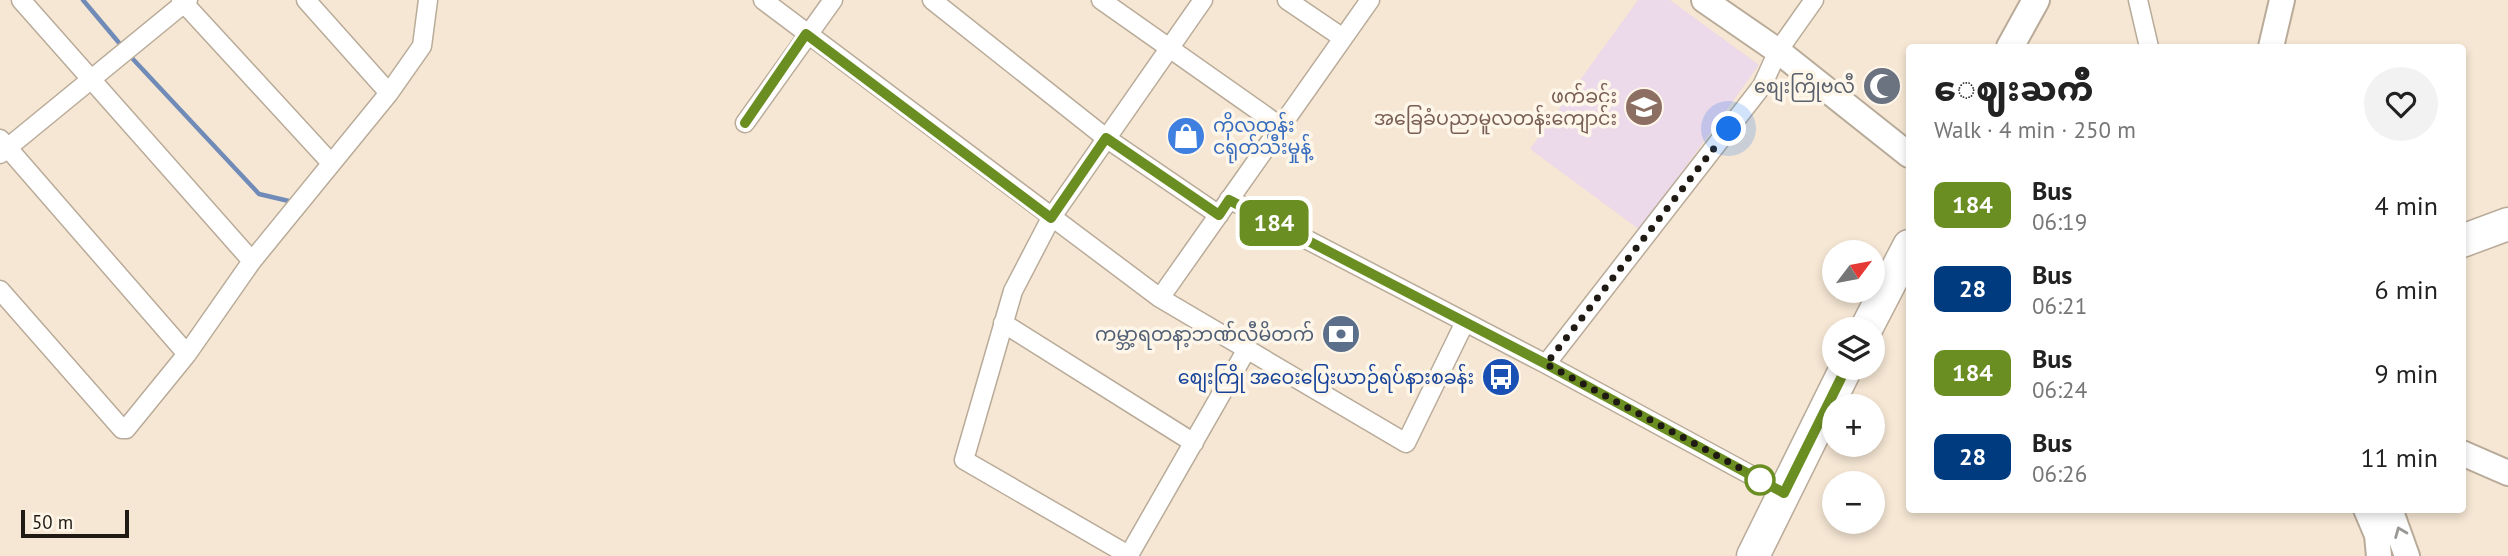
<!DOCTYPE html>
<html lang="en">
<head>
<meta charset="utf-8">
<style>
  :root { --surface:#fff; --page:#f2f2f2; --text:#222; --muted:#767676 }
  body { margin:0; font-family:"PT Sans","Noto Sans Myanmar",sans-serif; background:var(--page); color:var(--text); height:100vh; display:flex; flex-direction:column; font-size:26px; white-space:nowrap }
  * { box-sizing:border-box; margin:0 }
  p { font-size:23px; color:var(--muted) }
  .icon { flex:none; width:38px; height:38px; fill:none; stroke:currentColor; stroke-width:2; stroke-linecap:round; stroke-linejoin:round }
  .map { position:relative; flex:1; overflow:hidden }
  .panel { position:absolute; left:1906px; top:44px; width:560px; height:469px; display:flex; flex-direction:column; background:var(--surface); border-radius:7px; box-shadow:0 4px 10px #0003 }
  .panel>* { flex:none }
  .badge { padding:0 14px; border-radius:10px; font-size:24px; line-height:46px }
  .needle { width:46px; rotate:58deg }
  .tools { position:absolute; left:1822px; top:240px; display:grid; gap:14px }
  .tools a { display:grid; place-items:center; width:63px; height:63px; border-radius:50%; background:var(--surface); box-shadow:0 4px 10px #0003; font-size:35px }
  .scale { position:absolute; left:21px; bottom:18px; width:108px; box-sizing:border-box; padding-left:7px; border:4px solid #1f1a13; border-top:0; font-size:19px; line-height:24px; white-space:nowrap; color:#1f1a13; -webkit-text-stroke:5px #fff6ea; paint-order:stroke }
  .you { position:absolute; width:35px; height:35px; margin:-18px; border:5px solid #fff; border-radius:50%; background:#1a73e8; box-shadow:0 0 0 10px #1a73e833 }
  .map>.badge { position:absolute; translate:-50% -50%; box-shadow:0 0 0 4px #fff }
  .round { display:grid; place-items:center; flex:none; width:74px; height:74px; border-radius:37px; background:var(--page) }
  .overview { display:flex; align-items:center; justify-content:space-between; height:119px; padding:0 28px }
  h1 { font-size:33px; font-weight:800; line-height:52px }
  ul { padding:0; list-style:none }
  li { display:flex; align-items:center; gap:21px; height:84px; padding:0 28px }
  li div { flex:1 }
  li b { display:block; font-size:26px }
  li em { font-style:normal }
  li .badge { min-width:77px; font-weight:700; text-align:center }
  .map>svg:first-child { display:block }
  .education { fill:#ecd9e9 }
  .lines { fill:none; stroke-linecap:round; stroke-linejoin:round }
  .stream { stroke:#708bb8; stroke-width:4.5 }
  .street-casing { stroke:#b9ab99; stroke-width:21 }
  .secondary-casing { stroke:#b9ab99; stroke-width:28 }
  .primary-casing { stroke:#b9ab99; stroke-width:30 }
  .highway-casing { stroke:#b9ab99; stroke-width:35 }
  .street { stroke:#fff; stroke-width:18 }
  .secondary { stroke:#fff; stroke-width:24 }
  .primary { stroke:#fff; stroke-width:26 }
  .highway { stroke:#fff; stroke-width:32 }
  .oneway { stroke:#9a9895 }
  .line-casing { stroke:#fff; stroke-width:16 }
  .line { stroke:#6b8e23; stroke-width:10 }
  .walk { stroke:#1f1a13; stroke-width:7; stroke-dasharray:0 12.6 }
  .stop-dot { fill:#fff; stroke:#6b8e23; stroke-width:3.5 }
  .labels { text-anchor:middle; stroke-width:7; stroke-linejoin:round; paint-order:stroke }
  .worship-label { font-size:19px; fill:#5b616d; stroke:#fff6ea; text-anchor:end }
  .education-label { font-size:19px; fill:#785e54; stroke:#fff6ea; text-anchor:end }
  .shop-label { font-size:19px; fill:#366cbe; stroke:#fff6ea; text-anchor:start }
  .service-label { font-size:19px; fill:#4e5e75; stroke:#fff6ea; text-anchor:end }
  .transit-label { font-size:19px; fill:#164399; stroke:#fff6ea; text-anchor:end }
</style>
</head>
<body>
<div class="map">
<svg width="2508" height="556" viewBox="0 0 2508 556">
  <rect width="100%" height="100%" fill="#f6e7d4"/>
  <path class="education" d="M 1638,0 L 1670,0 L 1759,65 L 1640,230 L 1530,149 Z"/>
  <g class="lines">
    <path class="stream" d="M 83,0 L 120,44
      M 131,57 L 259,194 L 293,202"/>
    <defs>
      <path id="street" d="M 21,0 L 252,261
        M 181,0 L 331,163
        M 306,0 L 389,93
        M 763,0 L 1160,298 L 1406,443 L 1465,322
        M 932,0 L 1106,138 L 1219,215
        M 1101,0 L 1280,126
        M 1287,0 L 1343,38
        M 2138,0 L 2149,47
        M 745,123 L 833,0
        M 0,139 L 187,354
        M 0,154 L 188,0
        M 1229,199 L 1546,364 L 1784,493
        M 0,290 L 122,429 L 126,429 L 187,354 L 252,261 L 389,93 L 422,46 L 428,0
        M 1160,298 L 1370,0
        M 1003,323 L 1194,443
        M 1546,364 L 1762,86 L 1778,51 L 1814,0
        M 1129,555 L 1247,349
        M 1130,556 L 964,460 L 1013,291 L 1051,218 L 1203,0"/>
      <path id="secondary" d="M 1704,0 L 1778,51 L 1909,155
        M 2271,47 L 2282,0
        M 2462,453 L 2508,473
        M 2366,509 L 2377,535 L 2379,556
        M 2390,509 L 2407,556"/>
      <path id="primary" d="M 2010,47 L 2036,0"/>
      <path id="highway" d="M 2462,241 L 2508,224
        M 1866,329 L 1909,246
        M 1753,556 L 1846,368"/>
    </defs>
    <use href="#street" class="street-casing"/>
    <use href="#secondary" class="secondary-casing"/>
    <use href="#primary" class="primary-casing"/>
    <use href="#highway" class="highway-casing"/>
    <use href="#street" class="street"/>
    <use href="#secondary" class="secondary"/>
    <use href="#primary" class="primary"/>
    <use href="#highway" class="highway"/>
  </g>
  <defs><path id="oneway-chevron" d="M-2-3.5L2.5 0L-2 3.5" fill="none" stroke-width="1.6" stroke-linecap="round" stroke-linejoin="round" transform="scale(1.75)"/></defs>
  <use class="oneway" href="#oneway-chevron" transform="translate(2400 532) rotate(-112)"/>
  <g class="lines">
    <defs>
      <path id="line" d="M 745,123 L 806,34 L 1051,218 L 1106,138 L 1219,215 L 1229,200 L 1546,364 L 1784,493 L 1846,368"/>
    </defs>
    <use href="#line" class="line-casing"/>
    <use href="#line" class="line"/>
    <path class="walk" d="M 1729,129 L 1546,364 L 1766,482 L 1760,480"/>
  </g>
  <defs>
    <symbol id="mosque-disc" viewBox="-11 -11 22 22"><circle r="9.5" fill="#6b7280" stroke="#fff6ea"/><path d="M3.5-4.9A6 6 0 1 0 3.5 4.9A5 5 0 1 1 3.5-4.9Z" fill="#fff"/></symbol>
    <symbol id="school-disc" viewBox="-11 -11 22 22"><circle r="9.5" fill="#8d6e63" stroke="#fff6ea"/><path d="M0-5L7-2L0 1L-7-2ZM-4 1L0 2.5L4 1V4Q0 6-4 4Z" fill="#fff"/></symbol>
    <symbol id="shop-disc" viewBox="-11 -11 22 22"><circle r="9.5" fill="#3f7fe0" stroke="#fff6ea"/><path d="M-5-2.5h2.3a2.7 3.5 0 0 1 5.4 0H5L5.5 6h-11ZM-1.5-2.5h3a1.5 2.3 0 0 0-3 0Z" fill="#fff"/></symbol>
    <symbol id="bank-disc" viewBox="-11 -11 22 22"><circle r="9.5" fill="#5c6f8a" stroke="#fff6ea"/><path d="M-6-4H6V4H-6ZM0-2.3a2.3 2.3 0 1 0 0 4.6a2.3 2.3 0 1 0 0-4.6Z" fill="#fff"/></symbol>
    <symbol id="bus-disc" viewBox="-11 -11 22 22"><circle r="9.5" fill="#1a4fb4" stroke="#fff6ea"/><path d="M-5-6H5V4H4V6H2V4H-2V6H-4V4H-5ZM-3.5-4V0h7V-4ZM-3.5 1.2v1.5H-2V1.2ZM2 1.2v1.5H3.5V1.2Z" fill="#fff"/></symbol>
  </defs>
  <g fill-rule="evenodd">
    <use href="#mosque-disc" x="1860" y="64" width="44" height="44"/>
    <use href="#school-disc" x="1622" y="85" width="44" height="44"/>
    <use href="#shop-disc" x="1164" y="114" width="44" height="44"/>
    <use href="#bank-disc" x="1319" y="312" width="44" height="44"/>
    <use href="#bus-disc" x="1479" y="355" width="44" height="44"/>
  </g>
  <circle class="stop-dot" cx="1760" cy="480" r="14"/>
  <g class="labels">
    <g class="worship-label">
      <text x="1855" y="93">စျေးကြိုဗလီ</text>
    </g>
    <g class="education-label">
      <text x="1617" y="103">ဖက်ခင်း<tspan x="1617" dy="22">အခြေခံပညာမူလတန်းကျောင်း</tspan></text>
    </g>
    <g class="shop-label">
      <text x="1213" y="132">ကိုလှထွန်း<tspan x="1213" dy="22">ငရုတ်သီးမှုန့်</tspan></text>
    </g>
    <g class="service-label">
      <text x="1314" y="341">ကမ္ဘာ့ရတနာ့ဘဏ်လီမိတက်</text>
    </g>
    <g class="transit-label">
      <text x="1474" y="384">စျေးကြို အဝေးပြေးယာဉ်ရပ်နားစခန်း</text>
    </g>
  </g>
</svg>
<div class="tools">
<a><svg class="needle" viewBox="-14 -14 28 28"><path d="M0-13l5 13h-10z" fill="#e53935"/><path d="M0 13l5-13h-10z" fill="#767676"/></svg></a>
<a><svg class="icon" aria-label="layers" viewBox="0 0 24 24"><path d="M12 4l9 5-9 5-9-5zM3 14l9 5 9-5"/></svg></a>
<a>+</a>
<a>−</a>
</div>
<div class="scale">50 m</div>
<div class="you" style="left:1729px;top:129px"></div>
<b class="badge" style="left:1274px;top:223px;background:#6b8e23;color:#fff">184</b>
<section class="panel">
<div class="overview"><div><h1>ေဈးႀကိဳ</h1><p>Walk · 4 min · 250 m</p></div><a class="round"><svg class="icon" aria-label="heart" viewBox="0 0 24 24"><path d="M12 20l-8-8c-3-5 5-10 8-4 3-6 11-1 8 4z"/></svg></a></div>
<ul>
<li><span class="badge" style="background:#6b8e23;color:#fff">184</span><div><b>Bus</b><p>06:19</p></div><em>4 min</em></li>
<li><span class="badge" style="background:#003b80;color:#fff">28</span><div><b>Bus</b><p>06:21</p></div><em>6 min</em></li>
<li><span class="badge" style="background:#6b8e23;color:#fff">184</span><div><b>Bus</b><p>06:24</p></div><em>9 min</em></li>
<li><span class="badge" style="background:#003b80;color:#fff">28</span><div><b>Bus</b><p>06:26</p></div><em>11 min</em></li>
</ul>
</section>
</div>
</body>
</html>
